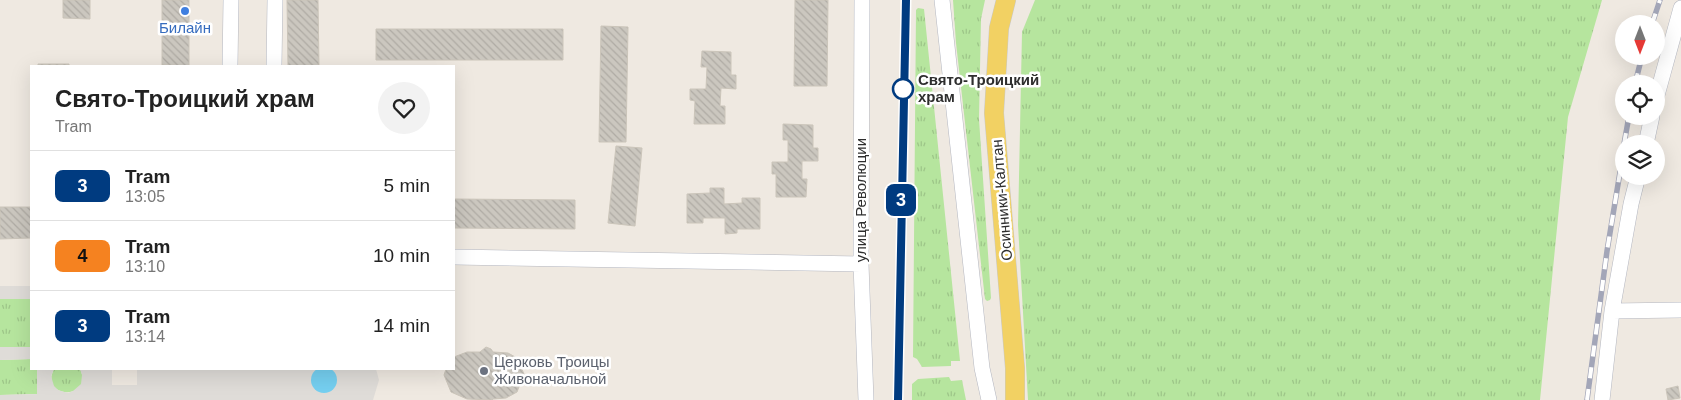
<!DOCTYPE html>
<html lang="en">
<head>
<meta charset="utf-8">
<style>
  :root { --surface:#fff; --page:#f2f2f2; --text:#222; --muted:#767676; --line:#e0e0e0 }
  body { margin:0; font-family:Helvetica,sans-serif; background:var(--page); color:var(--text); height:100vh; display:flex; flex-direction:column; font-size:19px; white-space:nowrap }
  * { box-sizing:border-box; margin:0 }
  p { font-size:16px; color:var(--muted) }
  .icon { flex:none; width:28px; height:28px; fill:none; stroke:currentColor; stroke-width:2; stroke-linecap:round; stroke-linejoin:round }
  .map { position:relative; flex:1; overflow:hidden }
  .panel { position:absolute; left:30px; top:65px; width:425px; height:305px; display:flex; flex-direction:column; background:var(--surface); border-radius:0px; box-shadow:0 5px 20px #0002 }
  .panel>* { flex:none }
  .badge { padding:0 10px; border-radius:8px; font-size:18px; line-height:32px }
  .needle { width:32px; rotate:180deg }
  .tools { position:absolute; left:1615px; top:15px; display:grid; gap:10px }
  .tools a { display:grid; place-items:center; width:50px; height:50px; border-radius:50%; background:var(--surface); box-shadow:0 5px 20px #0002; font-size:25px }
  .map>.badge { position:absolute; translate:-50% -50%; box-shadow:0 0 0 2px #fff }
  .round { display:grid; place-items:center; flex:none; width:52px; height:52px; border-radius:26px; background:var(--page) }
  .overview { display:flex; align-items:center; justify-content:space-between; height:85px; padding:0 25px }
  h1 { font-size:24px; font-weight:800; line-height:38px }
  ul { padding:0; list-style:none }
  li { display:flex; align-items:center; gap:15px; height:70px; padding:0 25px; border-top:1px solid var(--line) }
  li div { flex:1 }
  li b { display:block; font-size:19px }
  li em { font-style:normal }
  li .badge { min-width:55px; font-weight:700; text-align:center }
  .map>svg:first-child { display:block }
  .grass { fill:url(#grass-tufts) }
  .plaza { fill:#dfdcd8 }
  .water { fill:#75cff0 }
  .building { fill:url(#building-back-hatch); stroke:#cbc5ba }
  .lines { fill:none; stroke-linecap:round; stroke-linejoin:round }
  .minor-casing { stroke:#b4b7c1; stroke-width:16 }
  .major-casing { stroke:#c9c9c9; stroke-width:20 }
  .minor { stroke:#fff; stroke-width:15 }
  .major { stroke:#f2d163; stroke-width:19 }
  .tram { stroke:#a3a6b8; stroke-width:1 }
  .rail-casing { stroke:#a3a6b8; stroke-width:5.5 }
  .rail { stroke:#fff; stroke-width:4; stroke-dasharray:11; stroke-linecap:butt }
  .line-casing { stroke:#fff; stroke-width:11 }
  .line { stroke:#003b80; stroke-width:8 }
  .shop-dot { fill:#3f7fe0; stroke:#fff; stroke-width:2 }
  .stop-dot { fill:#fff; stroke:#003b80; stroke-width:2.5 }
  .worship-dot { fill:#6b7280; stroke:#fff; stroke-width:2 }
  .labels { text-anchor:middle; stroke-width:5; stroke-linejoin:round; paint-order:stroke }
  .shop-label { font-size:15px; fill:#366cbe; stroke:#fff }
  .stop-label { font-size:15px; font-weight:bold; fill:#2e2e2e; stroke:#fff; text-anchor:start }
  .street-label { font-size:15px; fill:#2e2e2e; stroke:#fff }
  .worship-label { font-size:15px; fill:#5b616d; stroke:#fff; text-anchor:start }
</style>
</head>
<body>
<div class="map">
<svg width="1681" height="400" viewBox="0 0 1681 400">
  <defs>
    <pattern id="grass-tufts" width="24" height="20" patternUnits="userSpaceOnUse" patternTransform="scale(1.25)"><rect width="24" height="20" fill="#b6e59e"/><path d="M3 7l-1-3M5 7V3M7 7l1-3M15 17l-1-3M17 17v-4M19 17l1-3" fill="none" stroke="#9dc588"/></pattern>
    <pattern id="building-back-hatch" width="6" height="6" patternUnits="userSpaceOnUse" patternTransform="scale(1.25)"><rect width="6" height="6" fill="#cbc7bf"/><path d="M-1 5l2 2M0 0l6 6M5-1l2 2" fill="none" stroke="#afaba4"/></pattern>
  </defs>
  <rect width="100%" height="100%" fill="#efe9e1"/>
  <path class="grass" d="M 953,0 L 985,0 L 981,19 L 979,119 L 991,298 L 990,300 L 987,301 L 985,299 L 956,43 Z
    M 1035,0 L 1602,0 L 1568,117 L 1540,400 L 1028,400 L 1018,225 L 1022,32 Z
    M 918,8 L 924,9 L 959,351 L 960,361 L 951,361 L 951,366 L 922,367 L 917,359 L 913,357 L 916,10 Z
    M 0,299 L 31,299 L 31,347 L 0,347 Z
    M 31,359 L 31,369 L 37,369 L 37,394 L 0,395 L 0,360 Z
    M 54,369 L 80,369 C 95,400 39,400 54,369 Z
    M 949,377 L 951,381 L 962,380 L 966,400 L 912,400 L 912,384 L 918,379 Z"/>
  <path class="plaza" d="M 0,286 L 31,286 L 31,299 L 0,299 Z
    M 0,347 L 31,347 L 31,359 L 0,360 Z
    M 37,369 L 54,369 L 51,376 L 54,386 L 58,390 L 68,393 L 73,391 L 81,384 L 82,375 L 80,369 L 112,369 L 112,385 L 137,385 L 137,369 L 376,369 L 379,380 L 373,400 L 0,400 L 0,395 L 37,394 Z"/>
  <path class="water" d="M311 380a13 13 0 1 1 26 0a13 13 0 1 1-26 0Z"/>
  <path class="building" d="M 63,0 L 90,0 L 90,19 L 63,18 Z
    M 162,0 L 189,0 L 189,66 L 162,65 Z
    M 287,0 L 318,0 L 319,66 L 288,66 Z
    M 795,0 L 828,0 L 827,86 L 794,86 Z
    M 601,26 L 628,27 L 626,142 L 599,142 Z
    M 376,29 L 563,29 L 563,60 L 376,60 Z
    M 702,51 L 731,52 L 731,75 L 736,75 L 736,89 L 721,88 L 720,106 L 725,106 L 725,124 L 694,124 L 695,101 L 690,100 L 690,89 L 706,89 L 707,67 L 701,67 Z
    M 38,64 L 69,64 L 69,66 L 38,66 Z
    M 783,124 L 813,125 L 813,148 L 818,148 L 818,161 L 802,161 L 802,179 L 807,179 L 806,197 L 776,197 L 776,174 L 772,174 L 772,162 L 788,162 L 788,140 L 783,140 Z
    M 616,146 L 642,148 L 635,226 L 608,223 Z
    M 710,188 L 724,188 L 724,204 L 742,203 L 742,198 L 760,198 L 760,229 L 737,229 L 737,233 L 725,234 L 725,218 L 703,218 L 703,223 L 687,223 L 687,194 L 710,193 Z
    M 454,199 L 575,200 L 575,229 L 454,228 Z
    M 0,207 L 31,207 L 31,238 L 0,239 Z
    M 486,347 L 491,349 L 493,352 L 508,353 L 517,358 L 524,374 L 517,392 L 506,398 L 493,399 L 492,400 L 467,399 L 451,392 L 444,375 L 446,369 L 454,369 L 454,357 L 467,352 L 480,352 Z
    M 1678,386 L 1680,398 L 1668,400 L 1666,389 Z"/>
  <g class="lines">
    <defs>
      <path id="minor" d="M 862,0 L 861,264 L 866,400
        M 942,0 L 982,368 L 989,400
        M 230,66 L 231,0
        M 274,66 L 275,0
        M 1656,99 L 1681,8
        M 1646,144 L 1652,116
        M 454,257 L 861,264
        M 1612,311 L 1681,310
        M 1602,400 L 1612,311 L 1631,204 L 1638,176"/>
      <path id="major" d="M 1006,0 L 999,28 L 994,113 L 1015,368 L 1015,400"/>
    </defs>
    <use href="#minor" class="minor-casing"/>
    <use href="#major" class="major-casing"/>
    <use href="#minor" class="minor"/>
    <use href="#major" class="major"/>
    <path class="tram" d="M 898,400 L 906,0"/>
    <defs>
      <path id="rail" d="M 1652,24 L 1660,0
        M 1635,84 L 1642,56
        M 1624,144 L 1629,116
        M 1587,400 L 1607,251 L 1624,148"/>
    </defs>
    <use href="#rail" class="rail-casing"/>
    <use href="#rail" class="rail"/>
  </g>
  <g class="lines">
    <defs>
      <path id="line" d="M 898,400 L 906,0"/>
    </defs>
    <use href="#line" class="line-casing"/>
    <use href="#line" class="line"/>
  </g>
  <circle class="shop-dot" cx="185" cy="11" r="5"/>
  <circle class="stop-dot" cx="903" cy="89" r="10"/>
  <circle class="worship-dot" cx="484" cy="371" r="5"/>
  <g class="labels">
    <g class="shop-label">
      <text x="185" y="33">Билайн</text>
    </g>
    <g class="stop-label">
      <text x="918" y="85">Свято-Троицкий<tspan x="918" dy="17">храм</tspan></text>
    </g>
    <g class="street-label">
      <text transform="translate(861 200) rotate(-90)" y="5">улица Революции</text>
      <text transform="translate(1002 200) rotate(-95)" y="5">Осинники-Калтан</text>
    </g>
    <g class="worship-label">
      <text x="494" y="367">Церковь Троицы<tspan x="494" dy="17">Живоначальной</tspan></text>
    </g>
  </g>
</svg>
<div class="tools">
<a><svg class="needle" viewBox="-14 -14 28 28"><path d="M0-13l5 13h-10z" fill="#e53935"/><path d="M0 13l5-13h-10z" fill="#767676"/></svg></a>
<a><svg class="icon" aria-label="locate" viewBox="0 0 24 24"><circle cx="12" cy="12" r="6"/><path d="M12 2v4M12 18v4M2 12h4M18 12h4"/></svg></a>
<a><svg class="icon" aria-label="layers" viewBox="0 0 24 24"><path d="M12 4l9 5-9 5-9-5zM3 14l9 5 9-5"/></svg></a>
</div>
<b class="badge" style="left:901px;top:200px;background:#003b80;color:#fff">3</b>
<section class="panel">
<div class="overview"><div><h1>Свято-Троицкий храм</h1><p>Tram</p></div><a class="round"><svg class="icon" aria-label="heart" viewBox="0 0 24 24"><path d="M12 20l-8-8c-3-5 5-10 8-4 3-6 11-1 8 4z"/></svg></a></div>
<ul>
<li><span class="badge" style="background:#003b80;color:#fff">3</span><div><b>Tram</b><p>13:05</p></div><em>5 min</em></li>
<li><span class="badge" style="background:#f58220;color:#111">4</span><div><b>Tram</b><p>13:10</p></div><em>10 min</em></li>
<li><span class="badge" style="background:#003b80;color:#fff">3</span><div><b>Tram</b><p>13:14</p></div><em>14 min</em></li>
</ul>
</section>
</div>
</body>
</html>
